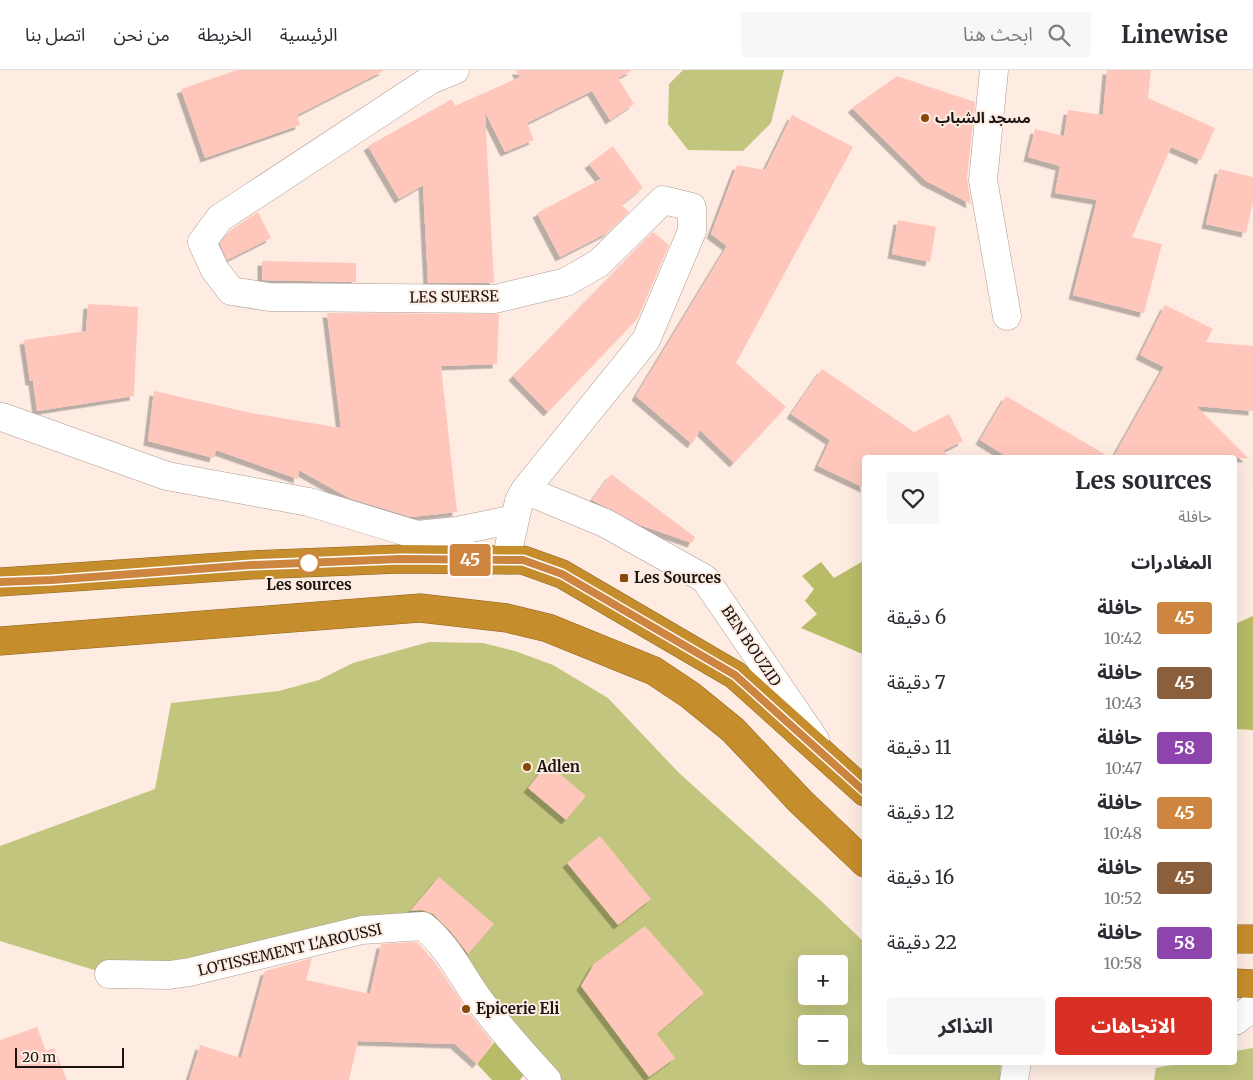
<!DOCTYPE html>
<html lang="ar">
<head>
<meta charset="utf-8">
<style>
  :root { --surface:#fff; --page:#f7f7f7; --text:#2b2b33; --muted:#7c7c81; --line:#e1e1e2; --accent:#d93025 }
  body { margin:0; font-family:Merriweather,"Noto Sans Arabic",serif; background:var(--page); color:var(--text); direction:rtl; height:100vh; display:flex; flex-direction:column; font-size:19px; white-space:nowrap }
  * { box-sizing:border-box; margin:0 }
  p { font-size:16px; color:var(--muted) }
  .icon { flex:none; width:28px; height:28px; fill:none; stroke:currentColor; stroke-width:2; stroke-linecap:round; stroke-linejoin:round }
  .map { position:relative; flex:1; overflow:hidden; direction:ltr }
  .details { position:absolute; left:862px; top:385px; width:375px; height:610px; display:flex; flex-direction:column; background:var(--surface); border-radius:5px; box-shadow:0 5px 20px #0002; direction:rtl }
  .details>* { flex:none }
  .badge { padding:0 10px; border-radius:4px; font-size:18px; line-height:32px }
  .buttons { position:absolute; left:798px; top:885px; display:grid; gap:10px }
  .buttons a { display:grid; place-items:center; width:50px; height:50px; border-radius:5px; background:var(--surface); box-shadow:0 5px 20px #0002; font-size:25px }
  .scale { position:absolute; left:15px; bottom:12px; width:109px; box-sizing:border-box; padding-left:5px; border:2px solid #1b1512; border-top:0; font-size:14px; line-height:18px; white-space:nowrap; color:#1b1512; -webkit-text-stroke:4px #feece2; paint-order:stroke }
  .map>.badge { position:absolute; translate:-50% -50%; box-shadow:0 0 0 2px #fff }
  h2 { padding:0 25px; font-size:19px; line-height:45px }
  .round { display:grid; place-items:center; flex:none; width:52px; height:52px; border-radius:5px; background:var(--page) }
  .overview { display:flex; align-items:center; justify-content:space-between; height:85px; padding:0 25px }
  h1 { font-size:24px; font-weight:700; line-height:38px }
  .button { display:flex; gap:10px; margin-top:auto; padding:10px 25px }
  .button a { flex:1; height:58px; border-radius:5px; background:var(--accent); color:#fff; font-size:20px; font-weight:700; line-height:58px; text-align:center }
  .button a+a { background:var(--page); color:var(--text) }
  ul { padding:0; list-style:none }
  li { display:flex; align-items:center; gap:15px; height:65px; padding:0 25px }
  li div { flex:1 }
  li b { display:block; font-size:19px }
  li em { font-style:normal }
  li .badge { min-width:55px; font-weight:700; text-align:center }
  header { display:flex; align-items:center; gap:30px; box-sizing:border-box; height:70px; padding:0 25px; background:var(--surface); border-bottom:1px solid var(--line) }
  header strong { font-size:24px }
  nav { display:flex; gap:28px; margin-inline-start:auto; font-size:18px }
  .search { width:350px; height:45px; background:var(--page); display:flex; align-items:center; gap:12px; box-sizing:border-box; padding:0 18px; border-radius:5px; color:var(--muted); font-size:19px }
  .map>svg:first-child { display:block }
  .green { fill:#c1c57e; fill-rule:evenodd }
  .forest { fill:#b8bc66 }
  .building { fill:#ffc7bc; filter:url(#shadow) }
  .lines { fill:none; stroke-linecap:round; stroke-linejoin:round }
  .minor-casing { stroke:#ab9a91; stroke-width:29 }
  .highway-casing { stroke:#8a6323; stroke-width:29 }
  .minor { stroke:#fff; stroke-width:28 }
  .highway { stroke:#c68d2c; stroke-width:28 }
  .line-casing { stroke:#fff; stroke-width:11 }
  .line { stroke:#cd853f; stroke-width:8 }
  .poi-dot { fill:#86480b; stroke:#feece2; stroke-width:2 }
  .stop-dot { fill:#fff; stroke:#cd853f; stroke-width:2.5 }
  .labels { text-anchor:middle; stroke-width:4; stroke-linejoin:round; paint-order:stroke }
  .poi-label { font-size:15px; font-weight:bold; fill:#1b1512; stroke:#feece2; text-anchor:start }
  .street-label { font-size:15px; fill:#1b1512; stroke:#feece2 }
  .stop-label { font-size:15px; font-weight:bold; fill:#1b1512; stroke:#feece2 }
</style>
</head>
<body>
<header>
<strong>Linewise</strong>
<div class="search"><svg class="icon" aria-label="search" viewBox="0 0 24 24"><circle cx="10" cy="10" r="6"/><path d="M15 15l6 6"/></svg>ابحث هنا</div>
<nav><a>الرئيسية</a><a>الخريطة</a><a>من نحن</a><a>اتصل بنا</a></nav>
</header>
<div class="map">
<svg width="1253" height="1010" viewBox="0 0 1253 1010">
  <defs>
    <filter id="shadow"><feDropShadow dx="-4.5" dy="4.5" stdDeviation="0" flood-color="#0004"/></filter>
  </defs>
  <rect width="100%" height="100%" fill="#feece2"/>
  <path class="green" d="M 683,0 L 784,0 L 771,53 L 743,81 L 688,80 L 668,54 L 669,14 Z
    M 429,572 L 483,573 L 515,581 L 553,595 L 608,628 L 679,703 L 819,829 L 865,873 L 865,992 L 1001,993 L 1000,1010 L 547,1010 L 433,864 L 104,903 L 0,871 L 0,776 L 155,719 L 171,633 L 279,621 L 319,610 L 353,593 ZM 806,894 L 839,894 L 839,926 L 806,926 ZM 806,954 L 839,954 L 839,986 L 806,986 Z
    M 1253,978 L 1253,1010 L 1154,1010 L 1156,998 L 1182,993 L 1235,992 L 1235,981 Z"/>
  <path class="forest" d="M 865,490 L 865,585 L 801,558 L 817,544 L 805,531 L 814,519 L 802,506 L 821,492 L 834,508 Z
    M 1253,546 L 1253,660 L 1235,659 L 1235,554 Z
    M 497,969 L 526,1001 L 520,1010 L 492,1010 L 477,994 Z"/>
  <path class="building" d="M 237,0 L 385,0 L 297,45 L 300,55 L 205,88 L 181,19 Z
    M 516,0 L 633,0 L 618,8 L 634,34 L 610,50 L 592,21 L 527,53 L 534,70 L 505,82 L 485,42 L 494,213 L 428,213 L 423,115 L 399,129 L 368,76 L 452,29 L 455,36 L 520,7 Z
    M 1107,0 L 1151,0 L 1148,28 L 1215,58 L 1201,90 L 1171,77 L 1132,167 L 1162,174 L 1144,243 L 1073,225 L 1097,130 L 1055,123 L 1060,96 L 1028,87 L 1035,59 L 1064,66 L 1068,40 L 1103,45 Z
    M 897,6 L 975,32 L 967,108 L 971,134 L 926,111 L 852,38 Z
    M 792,45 L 853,77 L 736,293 L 786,337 L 734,393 L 700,360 L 692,374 L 636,326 L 727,176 L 711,164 L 737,95 L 765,100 Z
    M 613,76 L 643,118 L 621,135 L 629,142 L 607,163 L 560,187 L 537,143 L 601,109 L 589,94 Z
    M 1219,99 L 1253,107 L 1253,132 L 1246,163 L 1206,154 Z
    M 258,142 L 271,168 L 227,190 L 220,174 L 231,160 Z
    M 898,150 L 936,157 L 930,192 L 892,184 Z
    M 653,162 L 669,175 L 638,248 L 548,342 L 513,306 Z
    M 262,191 L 356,193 L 356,212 L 262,210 Z
    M 88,234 L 138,237 L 134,326 L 37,341 L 33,311 L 30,311 L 24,270 L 86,261 Z
    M 1165,235 L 1213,259 L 1206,272 L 1253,276 L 1253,341 L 1196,336 L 1248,388 L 1113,388 L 1164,297 L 1140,285 Z
    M 327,243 L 499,244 L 497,294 L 441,296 L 457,442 L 411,447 L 349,428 L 299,400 L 298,409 L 216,380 L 214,388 L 148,371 L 154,321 L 251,343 L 341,358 Z
    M 822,299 L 914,362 L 949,344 L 963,371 L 943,381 L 952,388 L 865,388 L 865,418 L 818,396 L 830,370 L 791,344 Z
    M 1006,326 L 1111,388 L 1009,388 L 980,370 Z
    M 611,404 L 695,467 L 692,473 L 640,455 L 592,430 Z
    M 543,699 L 554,699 L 586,726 L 566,750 L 528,718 Z
    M 600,766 L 651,829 L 618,855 L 567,793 Z
    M 439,807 L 494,854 L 468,884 L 451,862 L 433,844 L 422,840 L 410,841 Z
    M 645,856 L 704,923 L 657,964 L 675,988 L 649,1007 L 581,916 L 594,894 Z
    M 417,872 L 434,891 L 467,940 L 493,973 L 477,994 L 455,974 L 358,971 L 349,1010 L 189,1010 L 200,975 L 241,988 L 265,901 L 312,888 L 306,910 L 370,924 L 381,874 Z
    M 37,957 L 46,981 L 54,978 L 67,1010 L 0,1010 L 0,970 Z"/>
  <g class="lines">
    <defs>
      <path id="minor" d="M 455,0 L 430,10 L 220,148 L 202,172 L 215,200 L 231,221 L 269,227 L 495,229 L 566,212 L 599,193 L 663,130 L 692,137 L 692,161 L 646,270 L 525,420 L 519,431 L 506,490
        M 994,0 L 983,110 L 1007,246
        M 2,347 L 167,406 L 309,432 L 417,465 L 457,461 L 515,449
        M 525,420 L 605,453 L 705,509 L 815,670
        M 109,904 L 169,905 L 190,902 L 362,860 L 423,856 C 448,876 461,905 479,930 C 500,958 523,984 547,1010
        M 1235,951 L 1253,937
        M 1014,1010 L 1017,992"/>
      <path id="highway" d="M 0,512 L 251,495 L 400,489 L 523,490 L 562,504 L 735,605 L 865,722
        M 0,571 L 420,538 L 507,548 L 548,558 L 654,601 L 690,625 L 733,660 L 800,731 L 865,793
        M 1235,869 L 1253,869
        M 1235,913 L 1253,914"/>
    </defs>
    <use href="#minor" class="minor-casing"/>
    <use href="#highway" class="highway-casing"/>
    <use href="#minor" class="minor"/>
    <use href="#highway" class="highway"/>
  </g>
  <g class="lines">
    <defs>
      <path id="line" d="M 0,512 L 52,510 L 251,495 L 400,489 L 523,490 L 562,504 L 735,605 L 865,722"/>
    </defs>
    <use href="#line" class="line-casing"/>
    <use href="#line" class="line"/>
  </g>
  <g class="poi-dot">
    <circle cx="925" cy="48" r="5"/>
    <rect x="619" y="503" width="10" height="10" rx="2.5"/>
    <circle cx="527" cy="697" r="5"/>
    <circle cx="466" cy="939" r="5"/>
  </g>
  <circle class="stop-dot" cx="309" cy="493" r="10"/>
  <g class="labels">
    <g class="poi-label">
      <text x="935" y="53">مسجد الشباب</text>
      <text x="634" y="513">Les Sources</text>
      <text x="537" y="702">Adlen</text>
      <text x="476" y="944">Epicerie Eli</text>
    </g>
    <g class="street-label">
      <text transform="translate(454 227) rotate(-1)" y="5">LES SUERSE</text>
      <text transform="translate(751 576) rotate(56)" y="5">BEN BOUZID</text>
      <text transform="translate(290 880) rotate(-13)" y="5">LOTISSEMENT L'AROUSSI</text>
    </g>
    <g class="stop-label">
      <text x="309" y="520">Les sources</text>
    </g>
  </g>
</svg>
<div class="buttons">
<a>+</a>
<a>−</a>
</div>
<div class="scale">20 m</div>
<b class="badge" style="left:470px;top:490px;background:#cd853f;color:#fff">45</b>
<section class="details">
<div class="overview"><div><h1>Les sources</h1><p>حافلة</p></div><a class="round"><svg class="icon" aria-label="heart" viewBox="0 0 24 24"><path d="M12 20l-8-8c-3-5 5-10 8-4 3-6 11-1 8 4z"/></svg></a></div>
<h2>المغادرات</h2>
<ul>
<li><span class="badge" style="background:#cd853f;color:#fff">45</span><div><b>حافلة</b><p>10:42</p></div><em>6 دقيقة</em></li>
<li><span class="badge" style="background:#8b5e3c;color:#fff">45</span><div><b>حافلة</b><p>10:43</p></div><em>7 دقيقة</em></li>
<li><span class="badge" style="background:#8e44ad;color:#fff">58</span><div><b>حافلة</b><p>10:47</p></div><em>11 دقيقة</em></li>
<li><span class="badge" style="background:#cd853f;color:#fff">45</span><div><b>حافلة</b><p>10:48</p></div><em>12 دقيقة</em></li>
<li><span class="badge" style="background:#8b5e3c;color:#fff">45</span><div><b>حافلة</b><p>10:52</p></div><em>16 دقيقة</em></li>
<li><span class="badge" style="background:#8e44ad;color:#fff">58</span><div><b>حافلة</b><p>10:58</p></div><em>22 دقيقة</em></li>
</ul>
<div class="button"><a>الاتجاهات</a><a>التذاكر</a></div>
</section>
</div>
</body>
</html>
